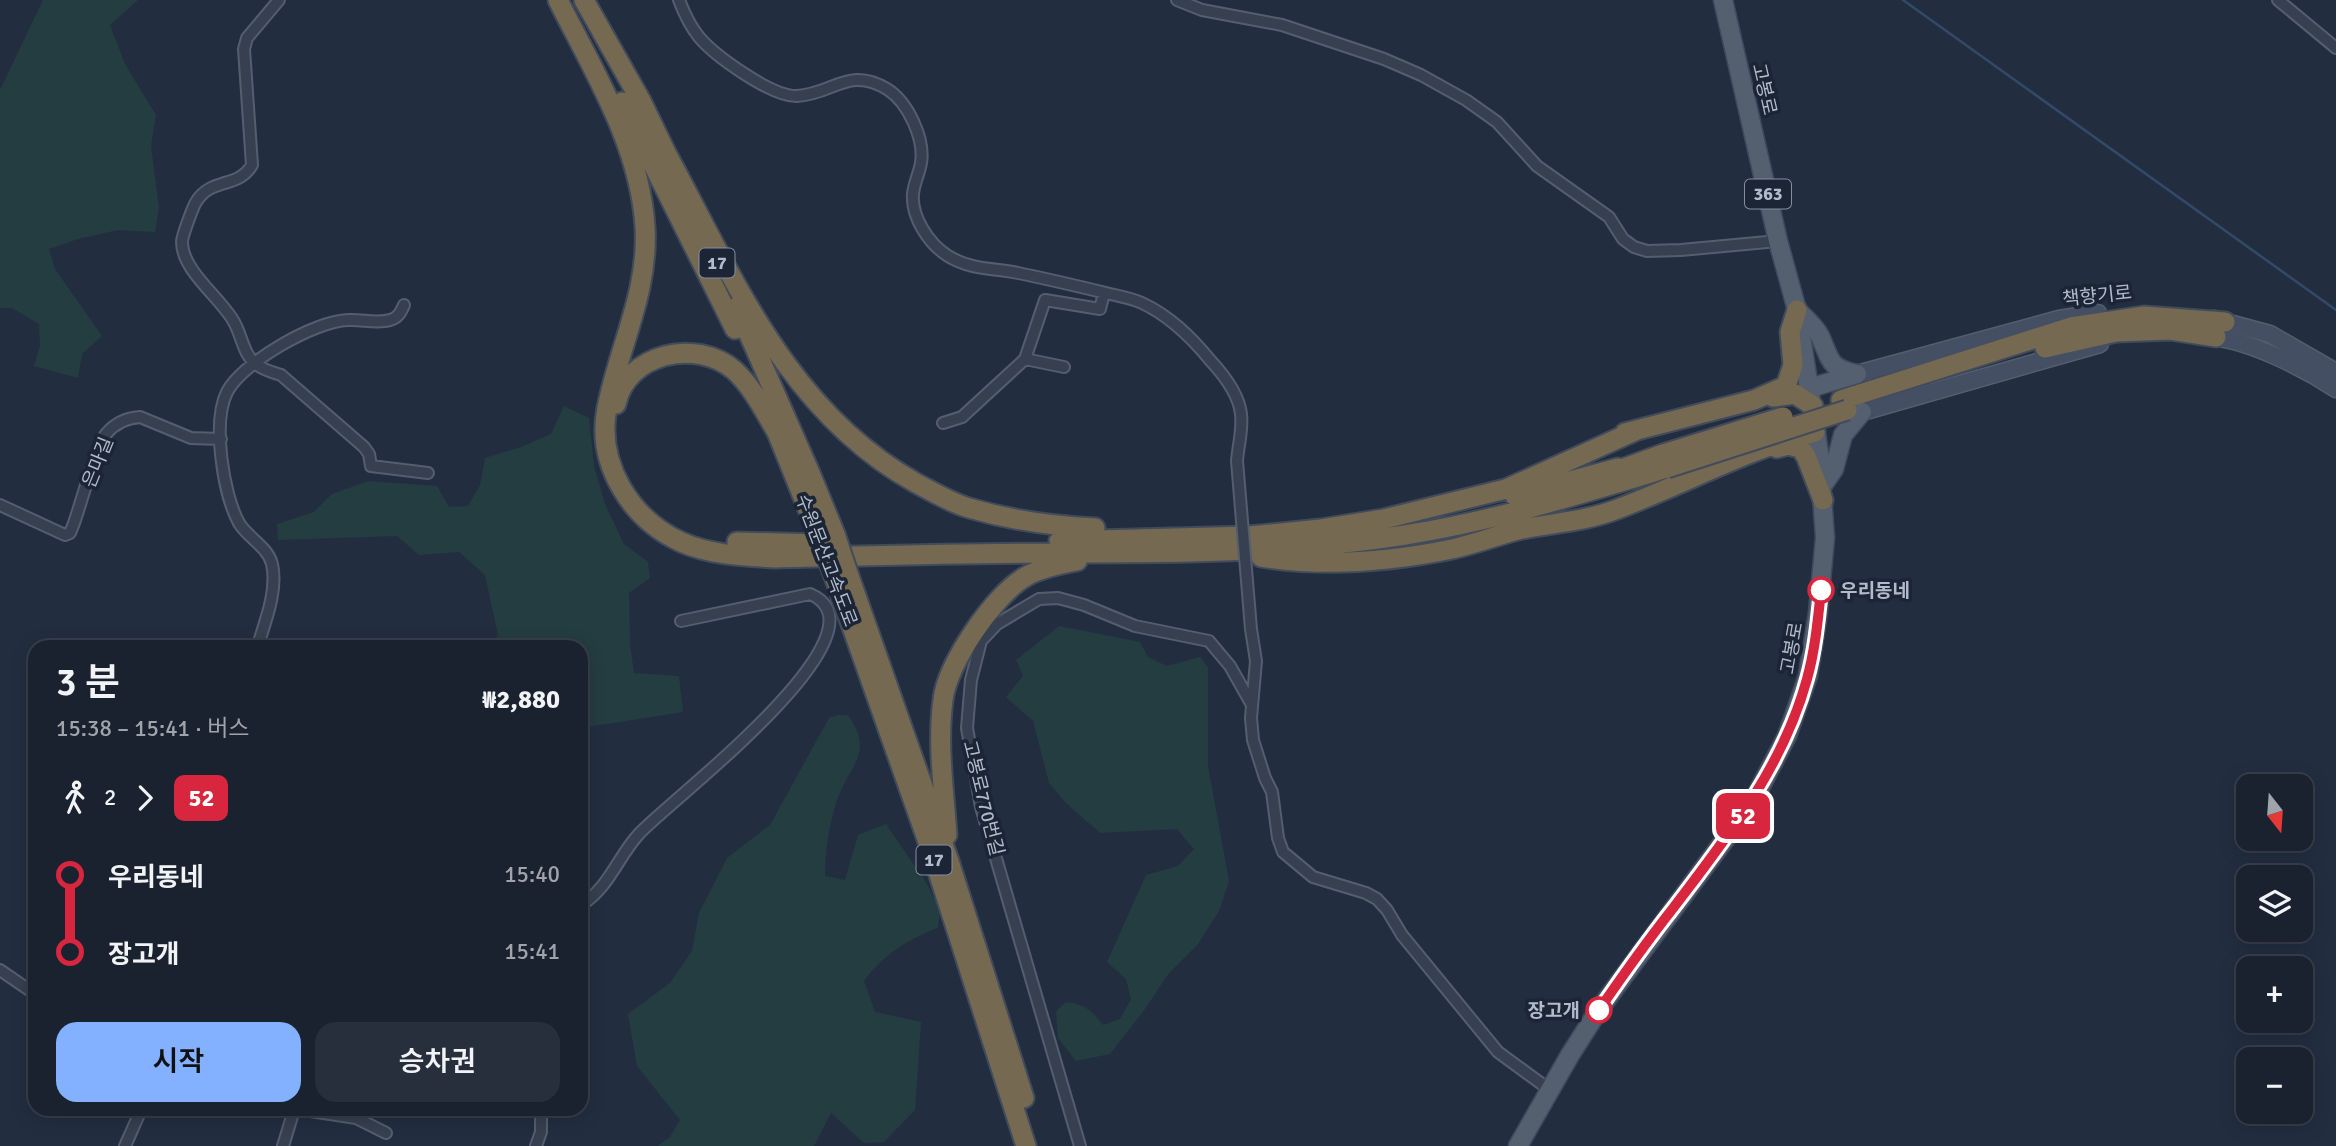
<!DOCTYPE html>
<html lang="ko">
<head>
<meta charset="utf-8">
<style>
  :root { --surface:#1a2230; --page:#272f3c; --text:#f1f3f6; --muted:#9fa4ab; --line:#383f4c; --accent:#83b1ff }
  body { margin:0; font-family:Signika,"Noto Sans KR",sans-serif; background:var(--page); color:var(--text); height:100vh; display:flex; flex-direction:column; font-size:26px; white-space:nowrap }
  * { box-sizing:border-box; margin:0 }
  p { font-size:23px; color:var(--muted) }
  .icon { flex:none; width:38px; height:38px; fill:none; stroke:currentColor; stroke-width:2; stroke-linecap:round; stroke-linejoin:round }
  .map { position:relative; flex:1; overflow:hidden }
  .sheet { position:absolute; left:28px; top:640px; width:560px; height:476px; display:flex; flex-direction:column; background:var(--surface); border-radius:21px; box-shadow:0 4px 18px #0003,0 0 0 2px var(--line) }
  .sheet>* { flex:none }
  .badge { padding:0 14px; border-radius:10px; font-size:24px; line-height:46px }
  .needle { width:46px; rotate:163deg }
  .fabs { position:absolute; left:2236px; top:774px; display:grid; gap:14px }
  .fabs a { display:grid; place-items:center; width:77px; height:77px; border-radius:14px; background:var(--surface); box-shadow:0 4px 18px #0003,0 0 0 2px var(--line); font-size:35px }
  .map>.badge { position:absolute; translate:-50% -50%; box-shadow:0 0 0 4px #fff }
  .legs { display:flex; align-items:center; gap:10px; height:77px; padding:0 28px; font-size:23px }
  .legs p { margin-inline-start:auto }
  .summary { display:flex; align-items:center; justify-content:space-between; height:119px; padding:0 28px }
  h1 { font-size:38px; font-weight:600; line-height:52px }
  .action { display:flex; gap:14px; margin-top:auto; padding:14px 28px }
  .action a { flex:1; height:80px; border-radius:21px; background:var(--accent); color:#111; font-size:28px; font-weight:600; line-height:80px; text-align:center }
  .action a+a { background:var(--page); color:var(--text) }
  ul { padding:0 28px; list-style:none }
  li { display:flex; align-items:center; gap:24px; height:77px; font-size:26px }
  li i { display:grid; place-items:center; width:10px; height:100%; margin:0 9px; background:currentColor }
  li i::after { content:''; width:18px; height:18px; margin:-9px; border:5px solid; border-radius:50%; background:var(--surface) }
  li p { margin-inline-start:auto }
  li:first-child i { background:linear-gradient(#0000 50%,currentColor 0) }
  li:last-child i { background:linear-gradient(currentColor 50%,#0000 0) }
  .map>svg:first-child { display:block }
  .green { fill:#243d41 }
  .lines { fill:none; stroke-linecap:round; stroke-linejoin:round }
  .stream { stroke:#344969; stroke-width:2.5 }
  .minor-casing { stroke:#545e6e; stroke-width:14 }
  .secondary-casing { stroke:#545e6e; stroke-width:19 }
  .primary-casing { stroke:#3f4959; stroke-width:21 }
  .motorway-casing { stroke:#414b5b; stroke-width:23 }
  .minor { stroke:#364050; stroke-width:10 }
  .secondary { stroke:#444f63; stroke-width:16 }
  .primary { stroke:#545f70; stroke-width:18 }
  .motorway { stroke:#766952; stroke-width:19 }
  .minor-bridge-casing { stroke:#545e6e; stroke-width:14; stroke-linecap:butt }
  .motorway-bridge-casing { stroke:#414b5b; stroke-width:23; stroke-linecap:butt }
  .minor-bridge { stroke:#364050; stroke-width:10 }
  .motorway-bridge { stroke:#766952; stroke-width:19 }
  .line-1-casing { stroke:#fff; stroke-width:16 }
  .line-1 { stroke:#d7263d; stroke-width:10 }
  .stop-1-dot { fill:#fff; stroke:#d7263d; stroke-width:3.5 }
  .labels { text-anchor:middle; stroke-width:7; stroke-linejoin:round; paint-order:stroke }
  .shield { fill:#1b2535; stroke:#858e9e; stroke-width:2 }
  .shield-label { font-size:18px; font-weight:bold; fill:#b2bbcb }
  .street-label { font-size:19px; fill:#b2bbcb; stroke:#1b2535 }
  .stop-label { font-size:19px; font-weight:bold; fill:#b2bbcb; stroke:#1b2535; text-anchor:start }
</style>
</head>
<body>
<div class="map">
<svg width="2336" height="1146" viewBox="0 0 2336 1146">
  <rect width="100%" height="100%" fill="#222e40"/>
  <path class="green" d="M 43,0 L 138,0 L 110,25 L 125,64 L 156,115 L 151,146 L 159,208 L 155,232 L 118,230 L 78,239 L 49,249 L 55,269 L 102,336 L 82,354 L 78,378 L 34,366 L 40,345 L 39,324 L 12,308 L 0,308 L 0,90 Z
    M 564,406 L 589,418 L 594,466 L 605,504 L 624,544 L 648,562 L 650,578 L 629,593 L 630,644 L 634,673 L 679,676 L 683,712 L 581,728 L 581,648 L 488,647 L 498,635 L 485,575 L 459,552 L 419,555 L 397,536 L 278,540 L 277,524 L 314,512 L 332,494 L 368,481 L 437,486 L 449,507 L 468,506 L 480,485 L 485,458 L 521,447 L 551,434 Z
    M 1059,626 L 1140,642 L 1148,657 L 1167,666 L 1200,657 L 1208,667 L 1208,766 L 1229,881 L 1219,911 L 1198,944 L 1169,973 L 1145,1009 L 1110,1054 L 1076,1061 L 1058,1038 L 1056,1011 L 1066,1002 C 1084,1004 1093,1011 1103,1025 L 1120,1019 L 1131,999 L 1126,979 L 1107,962 L 1146,875 L 1178,866 L 1194,849 L 1177,829 L 1100,833 L 1066,803 L 1049,783 L 1033,721 L 1006,697 L 1023,676 L 1016,660 Z
    M 838,715 L 848,715 C 875,753 849,766 837,800 C 829,824 825,851 825,876 L 845,880 L 858,835 L 886,824 L 927,884 L 940,910 L 938,928 C 908,939 883,955 864,981 L 875,1012 L 921,1022 L 915,1110 L 884,1142 L 864,1143 L 831,1113 L 814,1146 L 658,1146 L 670,1137 L 680,1120 L 637,1066 L 628,1014 L 670,983 L 692,951 L 699,913 L 727,858 L 770,825 L 829,718 Z"/>
  <g class="lines">
    <path class="stream" d="M 1903,0 L 2336,310"/>
    <defs>
      <path id="minor" d="M 279,0 L 247,38 L 244,49 L 252,165 C 238,189 211,177 196,202 C 193,207 182,236 182,242 C 182,271 221,298 234,322 C 242,336 243,354 256,364 C 263,370 272,372 281,375 L 364,447 L 369,454 L 371,466 L 428,473
        M 679,0 C 684,13 690,26 699,37 C 715,56 772,97 797,96 C 833,94 849,66 887,89 C 908,102 925,139 921,163 C 919,174 914,183 913,194 C 911,217 929,244 948,256 C 971,270 993,268 1018,273 C 1048,279 1077,286 1106,293 C 1118,296 1131,298 1142,303 C 1170,316 1191,337 1210,360 C 1223,374 1239,395 1241,414 C 1243,430 1238,446 1237,461
        M 1177,0 L 1202,10 L 1282,25 L 1384,59 L 1421,75 L 1466,100 L 1497,122 L 1537,166 L 1609,217 L 1623,239 L 1634,247 L 1647,251 L 1681,250 L 1778,241
        M 2278,0 L 2336,48
        M 1025,359 L 1064,367
        M 943,423 L 962,417 L 1025,359 L 1045,300 L 1100,309 L 1104,293
        M 0,505 L 65,535 L 70,533 L 74,523 C 81,504 96,446 106,434 C 115,423 126,418 140,417 L 191,438 L 221,439
        M 1251,629 L 1256,661 L 1251,718 L 1253,740 L 1265,778 L 1272,792 L 1278,838 L 1283,852 L 1313,877 L 1366,893 L 1377,899 L 1387,910 L 1402,935 L 1498,1052 L 1550,1090
        M 257,648 C 265,622 278,591 272,564 C 268,547 247,537 239,523 C 223,494 212,422 227,392 C 242,363 314,321 348,320 C 361,319 377,324 390,320 C 398,318 401,312 404,305
        M 581,905 C 608,889 618,857 638,835 C 661,807 898,631 810,594 L 681,621
        M 0,970 L 35,994
        M 304,1110 L 356,1118 L 386,1133
        M 125,1146 L 141,1110
        M 283,1146 L 294,1110
        M 536,1146 L 541,1132 L 541,1110
        M 1080,1146 L 981,807 L 967,728 L 971,680 L 981,641 L 997,624 L 1039,599 L 1058,598 L 1084,605 L 1135,626 L 1209,641 L 1230,666 L 1252,705"/>
      <path id="secondary" d="M 2214,319 L 2270,334 L 2336,372
        M 2206,337 C 2244,337 2304,368 2336,389
        M 1857,374 L 2059,319 L 2098,313
        M 1862,412 L 2100,344"/>
      <path id="primary" d="M 1797,310 C 1805,318 1815,326 1820,336 C 1831,360 1828,368 1857,374
        M 1810,388 L 1857,374
        M 1823,485 L 1834,469 L 1843,435 L 1862,412
        M 1518,1146 L 1570,1055 L 1598,1011 L 1752,803 L 1787,736 L 1808,676 L 1818,613 L 1825,538 L 1819,453 L 1797,310 L 1778,241 L 1723,0"/>
      <path id="motorway" d="M 558,0 C 594,72 640,145 645,227 C 649,292 619,346 607,408 C 596,464 631,519 681,542 C 710,555 744,556 775,558 C 869,556 963,553 1056,553 C 1172,553 1291,553 1405,535 C 1494,521 1581,494 1667,468
        M 584,0 L 641,101 L 669,159
        M 622,102 L 735,329
        M 664,149 C 732,274 786,411 916,483 C 933,492 951,503 969,508 C 1010,520 1053,526 1095,528
        M 737,307 L 810,473 L 835,534
        M 2045,348 L 2116,332 L 2170,330 L 2216,337
        M 1773,397 L 1795,394 L 1813,406
        M 1841,400 L 2071,327 L 2144,316 L 2225,322
        M 616,404 C 627,353 696,338 734,370 C 753,387 766,414 779,436
        M 774,425 L 818,534
        M 1625,433 L 1754,400 L 1786,386 L 1793,365 L 1790,332 L 1797,310
        M 1777,448 L 1788,445 L 1800,448 L 1806,456 L 1823,500
        M 1608,474 L 1663,454
        M 1515,496 L 1618,468
        M 1059,541 L 1250,536 L 1321,529 L 1384,519 L 1506,489 L 1637,430
        M 737,542 L 819,544
        M 1261,557 C 1324,567 1389,562 1452,549 C 1474,544 1496,536 1518,530 C 1549,523 1582,522 1612,511 C 1681,486 1744,450 1815,432
        M 834,576 L 933,856 L 1026,1146
        M 849,576 L 949,861 L 1024,1098
        M 947,835 C 944,791 937,744 943,700 C 947,664 994,595 1025,577 C 1040,568 1060,564 1077,561"/>
    </defs>
    <use href="#minor" class="minor-casing"/>
    <use href="#secondary" class="secondary-casing"/>
    <use href="#primary" class="primary-casing"/>
    <use href="#motorway" class="motorway-casing"/>
    <use href="#minor" class="minor"/>
    <use href="#secondary" class="secondary"/>
    <use href="#primary" class="primary"/>
    <use href="#motorway" class="motorway"/>
    <defs>
      <path id="minor-bridge" d="M 1237,461 L 1251,629"/>
      <path id="motorway-bridge" d="M 1663,454 L 1783,417
        M 1667,468 L 1847,410
        M 818,534 L 834,576
        M 835,534 L 849,576"/>
    </defs>
    <use href="#minor-bridge" class="minor-bridge-casing"/>
    <use href="#motorway-bridge" class="motorway-bridge-casing"/>
    <use href="#minor-bridge" class="minor-bridge"/>
    <use href="#motorway-bridge" class="motorway-bridge"/>
  </g>
  <g class="lines">
    <defs>
      <path id="line-1" d="M 1599,1010 C 1623,975 1648,940 1674,907 C 1728,836 1783,767 1807,679 C 1815,651 1818,619 1821,590"/>
    </defs>
    <use href="#line-1" class="line-1-casing"/>
    <use href="#line-1" class="line-1"/>
  </g>
  <g class="stop-1-dot">
    <circle cx="1821" cy="590" r="12"/>
    <circle cx="1599" cy="1010" r="12"/>
  </g>
  <g class="labels">
    <g class="shield">
      <rect x="1745" y="179.5" width="46" height="29" rx="5"/>
      <rect x="699.5" y="248.5" width="35" height="29" rx="5"/>
      <rect x="916.5" y="845.5" width="35" height="29" rx="5"/>
    </g>
    <g class="shield-label">
      <text x="1768" y="200">363</text>
      <text x="717" y="269">17</text>
      <text x="934" y="866">17</text>
    </g>
    <g class="street-label">
      <text transform="translate(1765 89) rotate(77)" y="7">고봉로</text>
      <text transform="translate(2097 295) rotate(-6)" y="7">책향기로</text>
      <text transform="translate(97 462) rotate(-68)" y="7">은마길</text>
      <text transform="translate(827 560) rotate(69)" y="7">수원문산고속도로</text>
      <text transform="translate(1791 648) rotate(-80)" y="7">고봉로</text>
      <text transform="translate(984 798) rotate(76)" y="7">고봉로770번길</text>
    </g>
    <g class="stop-label">
      <text x="1840" y="597">우리동네</text>
      <text x="1580" y="1017" text-anchor="end">장고개</text>
    </g>
  </g>
</svg>
<div class="fabs">
<a><svg class="needle" viewBox="-14 -14 28 28"><path d="M0-13l5 13h-10z" fill="#e53935"/><path d="M0 13l5-13h-10z" fill="#9fa4ab"/></svg></a>
<a><svg class="icon" aria-label="layers" viewBox="0 0 24 24"><path d="M12 4l9 5-9 5-9-5zM3 14l9 5 9-5"/></svg></a>
<a>+</a>
<a>−</a>
</div>
<b class="badge" style="left:1743px;top:816px;background:#d7263d;color:#fff">52</b>
<section class="sheet">
<div class="summary"><div><h1>3 분</h1><p>15:38 – 15:41 · 버스</p></div><b>₩2,880</b></div>
<div class="legs"><svg class="icon" aria-label="walk" viewBox="0 0 24 24"><circle cx="13" cy="4" r="2"/><path d="M13 8l-2 6 4 7M11 14l-3 7M7 12l3-4h3l4 4"/></svg>2<svg class="icon" aria-label="forward" viewBox="0 0 24 24"><path d="M9 5l7 7-7 7"/></svg><b class="badge" style="background:#d7263d;color:#fff">52</b></div>
<ul>
<li><i style="color:#d7263d"></i><b>우리동네</b><p>15:40</p></li>
<li><i style="color:#d7263d"></i><b>장고개</b><p>15:41</p></li>
</ul>
<div class="action"><a>시작</a><a>승차권</a></div>
</section>
</div>
</body>
</html>
